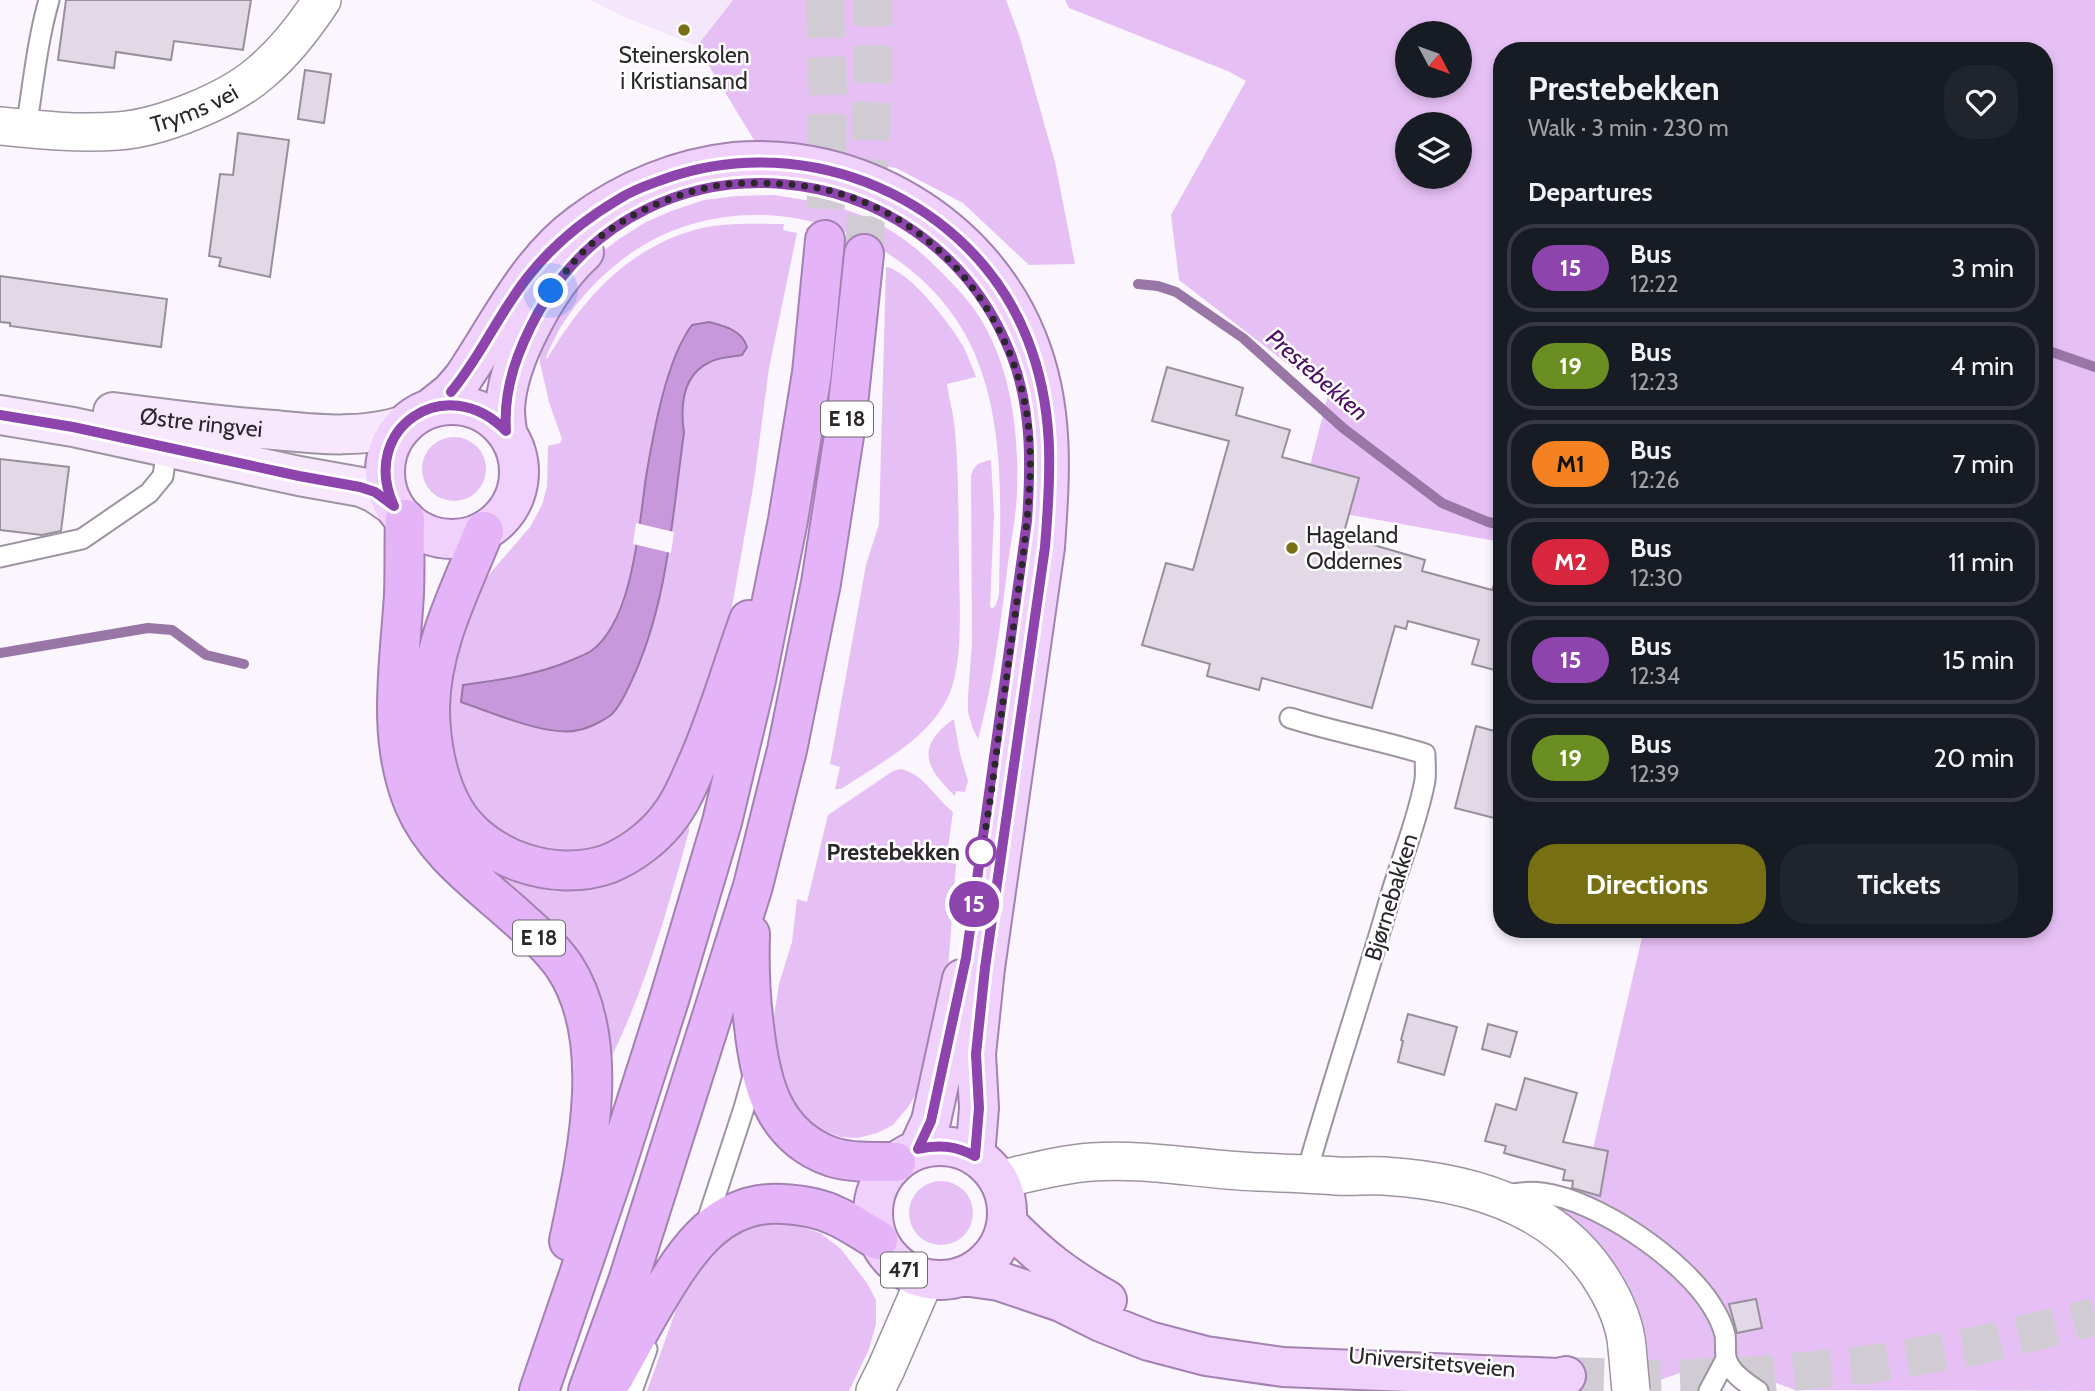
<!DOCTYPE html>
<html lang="en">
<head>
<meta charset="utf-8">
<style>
  :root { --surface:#171b24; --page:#20242c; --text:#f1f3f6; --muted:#9ea1a6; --line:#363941; --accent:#767012 }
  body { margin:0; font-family:Cabin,sans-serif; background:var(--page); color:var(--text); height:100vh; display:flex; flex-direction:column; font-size:26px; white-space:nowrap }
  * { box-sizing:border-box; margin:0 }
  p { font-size:23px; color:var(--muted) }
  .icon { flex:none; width:38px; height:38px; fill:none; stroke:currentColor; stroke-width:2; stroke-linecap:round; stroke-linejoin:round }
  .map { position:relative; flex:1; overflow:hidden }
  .drawer { position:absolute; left:1493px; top:42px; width:560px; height:896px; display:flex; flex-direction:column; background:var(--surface); border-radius:28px; box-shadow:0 4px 10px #0003 }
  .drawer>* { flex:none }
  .badge { padding:0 14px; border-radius:23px; font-size:24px; line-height:46px }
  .needle { width:46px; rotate:131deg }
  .tools { position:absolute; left:1395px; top:21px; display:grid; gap:14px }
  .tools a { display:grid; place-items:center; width:77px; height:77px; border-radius:50%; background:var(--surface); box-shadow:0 4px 10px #0003; font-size:35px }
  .you { position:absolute; width:35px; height:35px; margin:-18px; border:5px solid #fff; border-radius:50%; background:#1a73e8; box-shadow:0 0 0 10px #1a73e833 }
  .map>.badge { position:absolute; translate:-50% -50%; box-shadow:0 0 0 4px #fff }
  h2 { padding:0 35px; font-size:26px; line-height:63px }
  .round { display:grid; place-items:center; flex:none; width:74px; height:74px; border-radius:28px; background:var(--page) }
  .head { display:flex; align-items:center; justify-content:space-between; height:119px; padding:0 35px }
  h1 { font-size:33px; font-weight:800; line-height:52px }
  .button { display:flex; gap:14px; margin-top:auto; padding:14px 35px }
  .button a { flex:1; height:80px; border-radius:28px; background:var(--accent); color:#fff; font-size:28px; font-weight:800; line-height:80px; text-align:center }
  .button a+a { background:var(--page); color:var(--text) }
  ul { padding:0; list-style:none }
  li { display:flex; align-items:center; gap:21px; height:88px; margin:0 14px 10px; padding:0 21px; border:4px solid var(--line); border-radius:28px }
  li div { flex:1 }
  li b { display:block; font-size:26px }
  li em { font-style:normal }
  li .badge { min-width:77px; font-weight:700; text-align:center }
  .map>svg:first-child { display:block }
  .built { fill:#f4e6fb }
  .green { fill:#e6c0f5; fill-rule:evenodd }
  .water { fill:#c798db; stroke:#9876a6; stroke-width:2 }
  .pier { fill:#fbf5fe }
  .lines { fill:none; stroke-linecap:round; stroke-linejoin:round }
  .stream { stroke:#9876a6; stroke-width:10 }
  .building { fill:#e2d8e6; stroke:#988f9c; stroke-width:2 }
  .primary-tunnel { stroke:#d1ccd4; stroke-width:38; stroke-dasharray:38 19; stroke-linecap:butt }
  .highway-tunnel { stroke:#d1ccd4; stroke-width:38; stroke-dasharray:38 19; stroke-linecap:butt }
  .lane-casing { stroke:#9d94a1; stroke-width:23 }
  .street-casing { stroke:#9d94a1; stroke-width:40 }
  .secondary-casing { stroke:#9d94a1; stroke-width:42 }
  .primary-casing { stroke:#a382b1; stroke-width:42 }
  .highway-casing { stroke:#a382b1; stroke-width:42 }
  .lane { stroke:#fff; stroke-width:19 }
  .street { stroke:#fff; stroke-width:37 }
  .secondary { stroke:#f7e8fd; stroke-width:38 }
  .primary { stroke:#efd1fb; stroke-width:38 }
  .highway { stroke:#e4b3f8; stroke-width:38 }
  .street-bridge-casing { stroke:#9d94a1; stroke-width:40; stroke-linecap:butt }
  .street-bridge { stroke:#fff; stroke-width:37 }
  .line-casing { stroke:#fff; stroke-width:16 }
  .line { stroke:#8e44ad; stroke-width:10 }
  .walk { stroke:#2b272c; stroke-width:7; stroke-dasharray:0 12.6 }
  .poi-dot { fill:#767012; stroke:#fff; stroke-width:2.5 }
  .stop-dot { fill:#fff; stroke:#8e44ad; stroke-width:3.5 }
  .labels { text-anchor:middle; stroke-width:5; stroke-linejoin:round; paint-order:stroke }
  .shield { fill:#fff; stroke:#6b686b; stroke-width:2 }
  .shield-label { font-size:21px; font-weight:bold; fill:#2b272c }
  .poi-label { font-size:23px; fill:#2b272c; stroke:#fff }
  .street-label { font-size:23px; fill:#2b272c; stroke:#fff }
  .stop-label { font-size:23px; font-weight:bold; fill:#2b272c; stroke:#fff; text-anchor:end }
  .water-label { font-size:24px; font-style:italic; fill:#4d1061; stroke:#fff }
</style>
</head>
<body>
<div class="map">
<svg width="2095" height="1391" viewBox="0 0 2095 1391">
  <rect width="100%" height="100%" fill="#fbf5fe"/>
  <path class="built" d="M 591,0 L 733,0 L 697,46 L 620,15 Z"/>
  <path class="green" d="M 733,0 L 1006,0 L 1020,38 L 1055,162 L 1075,264 L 1029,265 L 963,203 L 896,168 L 757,145 L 697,46 Z
    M 1065,0 L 2095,0 L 2095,1391 L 1795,1390 L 1717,1360 L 1640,1387 L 1623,1348 L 1547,1223 L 1584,1187 L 1644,929 L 2044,929 L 2044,51 L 1502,51 L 1501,542 L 1312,508 L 1291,540 L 1328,395 L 1179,280 L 1171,215 L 1246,81 L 1230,72 L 1069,8 ZM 1407,33 L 1460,33 L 1460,86 L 1407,86 ZM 1407,124 L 1460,124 L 1460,177 L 1407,177 Z
    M 774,195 C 798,199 823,202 846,210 C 881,220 914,244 939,270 C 955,286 972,303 983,323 C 1012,373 1019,436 1017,492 C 1016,519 1010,545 1007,571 C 1000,628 993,684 978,739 L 973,729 L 968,712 L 968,698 L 972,643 L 971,476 C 974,464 980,462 991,460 L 994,514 L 990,606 L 992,609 L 996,605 L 999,595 C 1000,509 1008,412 965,334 C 896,212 720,173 612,268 C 595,282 578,301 566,319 C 558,330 552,344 546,357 L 547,359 C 583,299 627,248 698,229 C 726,222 755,224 784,224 L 783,230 L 797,233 L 769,368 L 754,482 L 733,601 L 706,706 L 661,799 L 640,826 L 589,853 L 552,855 L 515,841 L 490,826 L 472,804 L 460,779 L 451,739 L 447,704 L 450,668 L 477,592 L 492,571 L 530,527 L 542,505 L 547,487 L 548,446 L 560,443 L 562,439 L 549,402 L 540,363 L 540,353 L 545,337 L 583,274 L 603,251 L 619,239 L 646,222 L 674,210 L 704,200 L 736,196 ZM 709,322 L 743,355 C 733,357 719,357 710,361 C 682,375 680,405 684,433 L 661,594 L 642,658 L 622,701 L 611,715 L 578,731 L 531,726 L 461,702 L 464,685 L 504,679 L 551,669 L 590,652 L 605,638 L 613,624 L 627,587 L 634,557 L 659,412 L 682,338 L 692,325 Z
    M 886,267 C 910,271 951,325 963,346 C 968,356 972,367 976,377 L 947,384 C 949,399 954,415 955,431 C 959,474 958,517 959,559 C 959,598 965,668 946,701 C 925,741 877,765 841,789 L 835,789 L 840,767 L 830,764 L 866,565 L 879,524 Z
    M422 469a32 32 0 1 1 64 0a32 32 0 1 1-64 0Z
    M 952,720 L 954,720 L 960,754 L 968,781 L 965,792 L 956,791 L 955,796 C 926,768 915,748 952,720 Z
    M 901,769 C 924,774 935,798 953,812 L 946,862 L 956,864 L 946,996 L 920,1088 L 908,1107 L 893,1125 L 877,1133 L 858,1138 L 840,1137 L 819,1128 L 803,1115 L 791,1102 L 773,1050 L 773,1023 L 779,984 L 792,942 L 797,899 L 807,902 L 828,815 L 893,771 Z
    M 689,825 L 689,831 C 668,908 646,986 611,1058 L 608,1044 L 501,885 L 506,876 L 537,887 L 556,891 L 576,891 L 601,885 Z
    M909 1213a32 32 0 1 1 64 0a32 32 0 1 1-64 0Z
    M 788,1222 L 820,1233 L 841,1249 L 867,1283 L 876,1300 L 876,1324 L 869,1349 L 849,1391 L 647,1391 L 687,1279 L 707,1253 L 739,1230 L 767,1223 Z"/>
  <path class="water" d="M 709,322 C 724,326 742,330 747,347 L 742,355 C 732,357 719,357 710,362 C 682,375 680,405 684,433 C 672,517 668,604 631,682 C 626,693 621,705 612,714 C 605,720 589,728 579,730 C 549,738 491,712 461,702 L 463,685 C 500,680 537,675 572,660 C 578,657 585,655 591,651 C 633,621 639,525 646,477 C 653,435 666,359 692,325 Z"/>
  <path class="pier" d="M 636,523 L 674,532 L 671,553 L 633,544 Z"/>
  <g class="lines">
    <path class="stream" d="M 1138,284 L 1158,286 L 1176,292 L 1243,338 L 1343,428 L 1442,503 L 1488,522 L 1502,525
      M 2044,352 L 2046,350 L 2095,367
      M 0,653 L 148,628 L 172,630 L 206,655 L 244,664"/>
  </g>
  <path class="building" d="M 66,0 L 251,0 L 243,50 L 174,41 L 171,60 L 116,52 L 114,68 L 58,60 Z
    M 305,70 L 331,74 L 324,123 L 298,119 Z
    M 238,133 L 289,140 L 270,277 L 219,266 L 221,258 L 209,256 L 220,174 L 233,175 Z
    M 0,276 L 167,299 L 161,347 L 10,326 L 10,323 L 0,322 Z
    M 1167,367 L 1243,388 L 1236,415 L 1290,430 L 1282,457 L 1359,478 L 1343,536 L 1425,560 L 1422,571 L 1492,590 L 1494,585 L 1502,586 L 1502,672 L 1472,664 L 1479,640 L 1408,621 L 1406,629 L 1395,626 L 1372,708 L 1262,678 L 1259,690 L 1207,676 L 1210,664 L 1142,645 L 1166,563 L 1193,570 L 1229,441 L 1152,421 Z
    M 0,459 L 69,467 L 61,531 L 42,535 L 0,530 Z
    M 1476,726 L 1502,733 L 1502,820 L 1455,808 Z
    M 1408,1014 L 1457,1027 L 1444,1075 L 1398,1062 L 1403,1041 L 1401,1040 Z
    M 1488,1024 L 1517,1032 L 1510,1057 L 1482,1049 Z
    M 1525,1078 L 1577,1093 L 1563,1142 L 1608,1151 L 1600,1196 L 1572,1188 L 1573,1181 L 1563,1180 L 1565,1170 L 1504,1153 L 1506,1146 L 1485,1141 L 1496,1104 L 1516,1110 Z
    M 1756,1299 L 1762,1328 L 1737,1333 L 1729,1304 Z"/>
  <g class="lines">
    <path class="primary-tunnel" d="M 1566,1376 L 1656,1379 L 1765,1375 L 1872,1364 L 1976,1346 L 2095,1317"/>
    <path class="highway-tunnel" d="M 825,0 L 828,95 L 825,240
      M 864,254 L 873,86 L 873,0"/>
    <defs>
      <path id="lane" d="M 26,129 C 33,86 37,42 49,0
        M 0,557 L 82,539 L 149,493 L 163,476 L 168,441
        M 1290,718 C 1335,732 1380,740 1425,754 C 1425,762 1426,772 1425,780 C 1418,820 1401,859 1390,898 C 1365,985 1336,1071 1311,1158 L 1308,1174
        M 1505,1195 C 1517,1193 1530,1191 1542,1193 C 1597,1200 1683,1259 1712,1306 C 1717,1314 1723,1326 1725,1335 C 1726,1342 1725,1350 1726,1357 C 1729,1372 1746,1383 1758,1391
        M 705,1227 L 744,1108 L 755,1069
        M 632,1391 L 647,1349
        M 1709,1391 L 1726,1359"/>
      <g id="street">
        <path id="s1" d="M 0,126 C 39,130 78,134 118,131 C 160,128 228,101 260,73 C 284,53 305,26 322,0"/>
        <path d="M 998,1180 C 1029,1173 1061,1164 1092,1162 C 1147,1158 1202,1170 1257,1172 C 1283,1173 1310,1174 1336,1176 C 1352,1177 1368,1175 1384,1176 C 1465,1181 1550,1203 1598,1274 C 1612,1295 1625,1322 1627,1347"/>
        <path d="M 875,1391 L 886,1369 L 925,1279"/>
      </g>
      <g id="secondary">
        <path id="s2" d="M 113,412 C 166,419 220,426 274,430 C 318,434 359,439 402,426"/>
        <path d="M 0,415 L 73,427 L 299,476 L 361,487 L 375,493 L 394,506"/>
      </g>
      <path id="primary" d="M385 472a67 67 0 1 1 134 0a67 67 0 1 1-134 0Z
        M 431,408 L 451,392 L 463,378 C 499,325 527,263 580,224 C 625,190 679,168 735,162 C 856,151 982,225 1027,339 C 1055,408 1050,474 1045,547 L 985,968 L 976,1054 L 979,1108 L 975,1156
        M 507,431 C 506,424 505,416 505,409 C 507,360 548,285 584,252
        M873 1213a67 67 0 1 1 134 0a67 67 0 1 1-134 0Z
        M 918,1149 L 931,1121 L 962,979
        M 1007,1223 C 1040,1257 1066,1277 1107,1300
        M 963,1276 L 999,1281 L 1061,1302 L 1101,1322 L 1149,1341 L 1206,1356 L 1283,1367 L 1558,1378 L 1566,1376"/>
      <path id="highway" d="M 405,519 C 404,544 405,569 404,594 C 400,664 386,736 414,804 C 434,851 475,880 512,913 C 531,930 550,946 564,966 C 614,1041 586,1160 569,1241
        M 484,531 C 461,589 431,644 430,708 C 430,741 437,781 454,810 C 483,859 554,883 608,864 C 630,855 652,839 667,820 C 680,804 687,787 695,769 C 717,721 731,670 749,620
        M 750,934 C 749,965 750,995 754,1026 C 760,1081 772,1136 832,1157 C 852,1163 875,1162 896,1162
        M 614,1377 C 629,1350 643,1323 659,1297 C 687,1249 721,1199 784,1204 C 802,1205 820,1208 836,1216 C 850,1222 864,1232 878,1240
        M 539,1391 L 614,1172 L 669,1000 L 722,822 L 756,680 L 788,520 L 812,373 L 825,240
        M 588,1391 L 628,1281 L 720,991 L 753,886 L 787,750 L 821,583 L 846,423 L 864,254"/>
    </defs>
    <use href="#lane" class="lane-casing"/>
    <use href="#street" class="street-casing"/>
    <use href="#secondary" class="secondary-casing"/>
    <use href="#primary" class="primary-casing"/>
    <use href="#highway" class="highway-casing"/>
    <use href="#lane" class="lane"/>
    <use href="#street" class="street"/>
    <use href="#secondary" class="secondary"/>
    <use href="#primary" class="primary"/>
    <use href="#highway" class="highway"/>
    <defs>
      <path id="street-bridge" d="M 1627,1347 L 1631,1391"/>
    </defs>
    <use href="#street-bridge" class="street-bridge-casing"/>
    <use href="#street-bridge" class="street-bridge"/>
  </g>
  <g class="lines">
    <defs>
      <path id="line" d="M 0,415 L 73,427 L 299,476 L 360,487 L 375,492 L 394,506 C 358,429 446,369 506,431 C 503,388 518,349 539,311 C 647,123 923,149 1007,345 C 1032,401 1031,461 1027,521 L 966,958 L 931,1121 L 918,1149 C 939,1144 956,1146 975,1156 L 979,1108 L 976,1054 L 985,968 L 1045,547 C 1051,474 1055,408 1027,338 C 972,199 807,129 667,178 C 651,184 634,189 619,199 C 585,219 556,242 531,273 C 500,310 482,355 451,392"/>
    </defs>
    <use href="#line" class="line-casing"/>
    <use href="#line" class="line"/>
    <path class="walk" d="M 551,291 C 560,280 568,268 578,257 C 613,220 665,196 715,186 C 737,182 762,183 784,184 C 908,190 1004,291 1026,409 C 1035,459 1028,514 1022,564 C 1017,603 1011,642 1006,682 C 997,738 993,796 981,852"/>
  </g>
  <g class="poi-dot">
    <circle cx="684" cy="30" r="7"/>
    <circle cx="1292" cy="548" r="7"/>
  </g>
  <circle class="stop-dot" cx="981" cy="852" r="14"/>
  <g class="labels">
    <g class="shield">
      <rect x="821" y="401.5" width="52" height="35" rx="5"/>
      <rect x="513" y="920.5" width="52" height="35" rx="5"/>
      <rect x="881" y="1252.5" width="46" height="35" rx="5"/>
    </g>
    <g class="shield-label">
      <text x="847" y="426">E 18</text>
      <text x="539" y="945">E 18</text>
      <text x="904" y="1277">471</text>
    </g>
    <g class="poi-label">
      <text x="684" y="63">Steinerskolen<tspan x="684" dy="26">i Kristiansand</tspan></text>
      <text x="1306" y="543" text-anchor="start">Hageland<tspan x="1306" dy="26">Oddernes</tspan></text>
    </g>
    <g class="street-label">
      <text dy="8" stroke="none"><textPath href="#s1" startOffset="198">Tryms vei</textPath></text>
      <text dy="8" stroke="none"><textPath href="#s2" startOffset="89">Østre ringvei</textPath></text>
      <text transform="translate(1391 897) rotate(-73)" y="8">Bjørnebakken</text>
      <text transform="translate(1432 1362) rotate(5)" y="8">Universitetsveien</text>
    </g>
    <g class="stop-label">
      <text x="960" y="860">Prestebekken</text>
    </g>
    <g class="water-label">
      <text transform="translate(1317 375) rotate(41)" y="8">Prestebekken</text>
    </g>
  </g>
</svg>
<div class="tools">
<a><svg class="needle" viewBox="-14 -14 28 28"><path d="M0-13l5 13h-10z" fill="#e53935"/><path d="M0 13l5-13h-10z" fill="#9ea1a6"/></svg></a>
<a><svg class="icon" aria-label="layers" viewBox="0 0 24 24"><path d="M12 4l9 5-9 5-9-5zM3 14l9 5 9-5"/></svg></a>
</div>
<div class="you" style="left:551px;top:291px"></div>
<b class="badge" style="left:974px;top:904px;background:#8e44ad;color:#fff">15</b>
<section class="drawer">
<div class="head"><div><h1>Prestebekken</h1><p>Walk · 3 min · 230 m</p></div><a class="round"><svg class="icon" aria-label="heart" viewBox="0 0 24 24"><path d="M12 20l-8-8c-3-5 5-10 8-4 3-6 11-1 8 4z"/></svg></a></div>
<h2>Departures</h2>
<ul>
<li><span class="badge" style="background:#8e44ad;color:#fff">15</span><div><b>Bus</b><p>12:22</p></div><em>3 min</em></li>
<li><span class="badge" style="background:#6b8e23;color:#fff">19</span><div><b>Bus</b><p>12:23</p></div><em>4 min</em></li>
<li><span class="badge" style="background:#f58220;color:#111">M1</span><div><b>Bus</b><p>12:26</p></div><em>7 min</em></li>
<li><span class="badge" style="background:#d7263d;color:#fff">M2</span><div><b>Bus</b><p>12:30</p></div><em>11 min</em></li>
<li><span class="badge" style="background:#8e44ad;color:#fff">15</span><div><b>Bus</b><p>12:34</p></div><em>15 min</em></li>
<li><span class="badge" style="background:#6b8e23;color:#fff">19</span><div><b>Bus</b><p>12:39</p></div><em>20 min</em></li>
</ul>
<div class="button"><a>Directions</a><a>Tickets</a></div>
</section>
</div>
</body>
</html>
